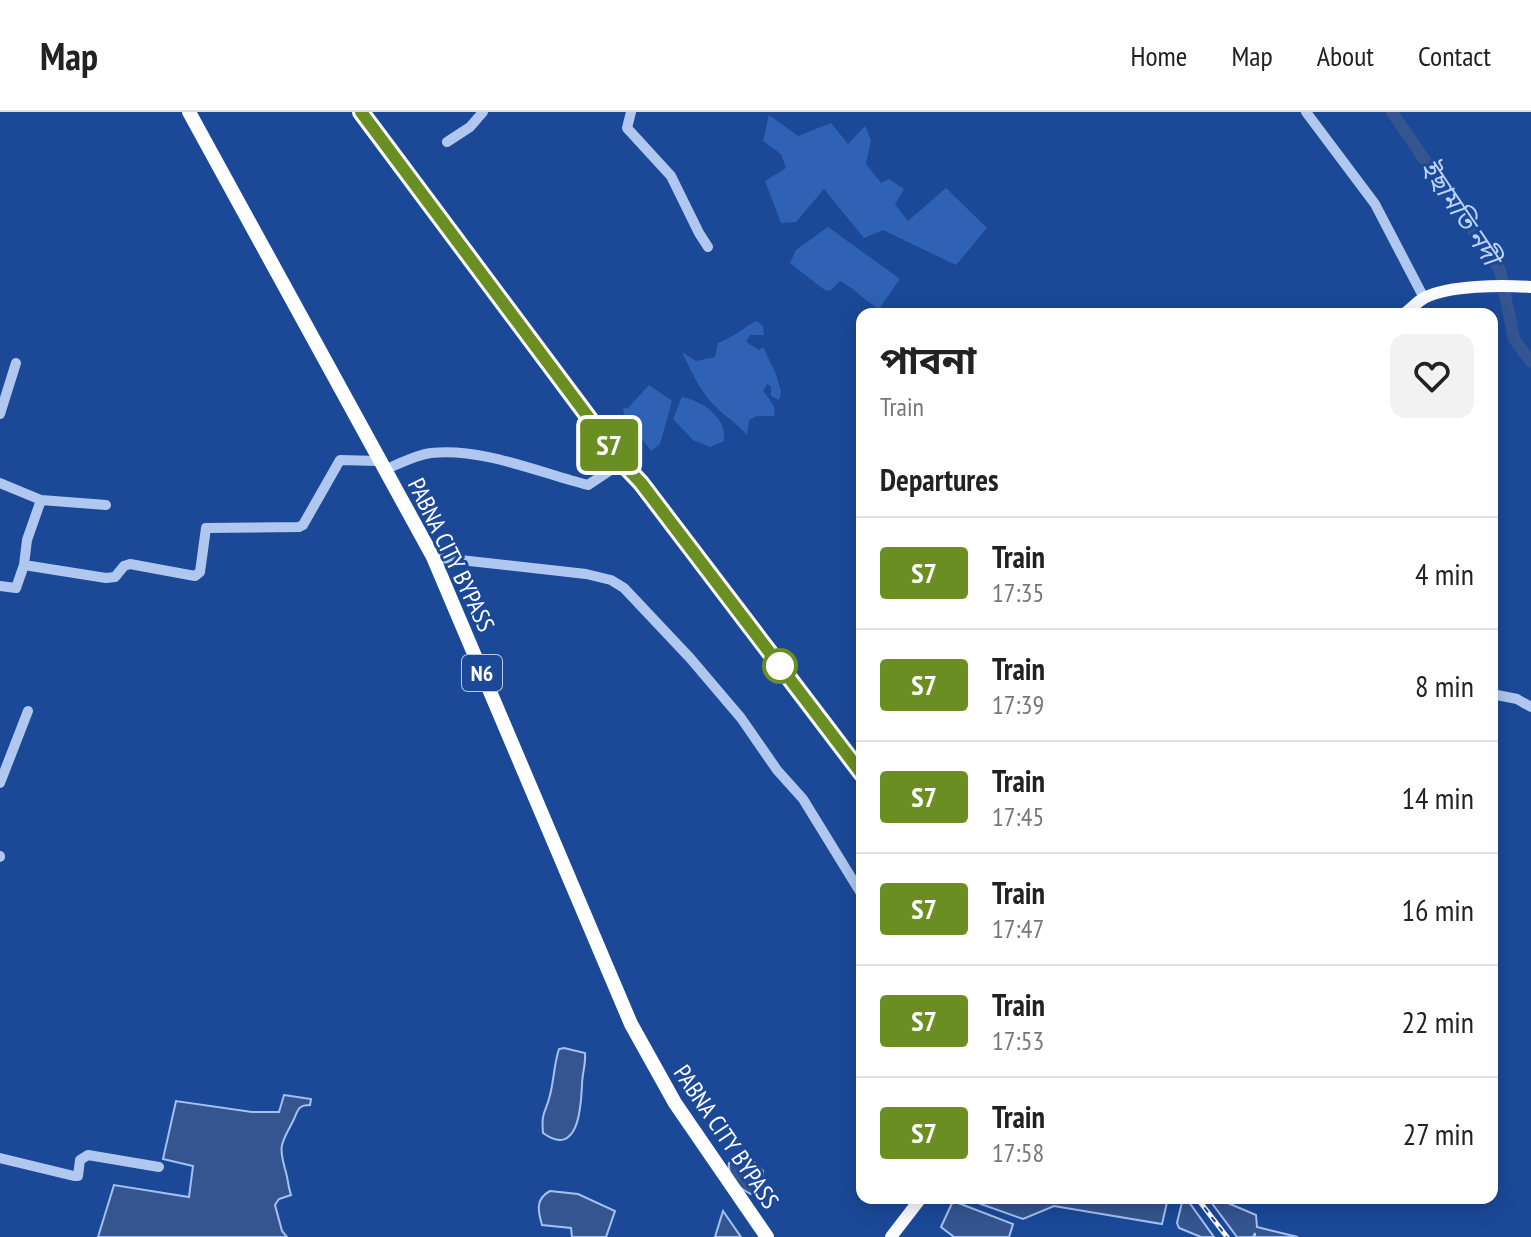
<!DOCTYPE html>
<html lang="en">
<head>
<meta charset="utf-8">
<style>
  :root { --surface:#fff; --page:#f2f2f2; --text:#222; --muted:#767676; --line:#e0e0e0 }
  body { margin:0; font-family:"PT Sans Narrow","Noto Sans Bengali",sans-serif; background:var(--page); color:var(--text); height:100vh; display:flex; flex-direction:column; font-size:30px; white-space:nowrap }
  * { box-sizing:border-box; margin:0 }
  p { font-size:26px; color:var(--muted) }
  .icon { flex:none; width:44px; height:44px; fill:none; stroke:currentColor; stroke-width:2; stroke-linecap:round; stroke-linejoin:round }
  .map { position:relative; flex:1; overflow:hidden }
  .details { position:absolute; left:856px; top:196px; width:642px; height:896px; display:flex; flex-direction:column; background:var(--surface); border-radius:16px; box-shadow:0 4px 20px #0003 }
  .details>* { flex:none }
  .badge { padding:0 16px; border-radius:6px; font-size:28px; line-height:52px }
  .map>.badge { position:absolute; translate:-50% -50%; box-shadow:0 0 0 4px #fff }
  h2 { padding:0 24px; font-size:30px; line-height:72px }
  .round { display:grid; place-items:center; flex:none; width:84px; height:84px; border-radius:16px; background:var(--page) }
  .summary { display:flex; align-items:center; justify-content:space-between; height:136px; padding:0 24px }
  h1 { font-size:38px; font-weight:700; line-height:60px }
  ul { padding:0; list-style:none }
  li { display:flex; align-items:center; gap:24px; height:112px; padding:0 24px; border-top:2px solid var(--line) }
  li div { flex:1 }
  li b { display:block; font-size:30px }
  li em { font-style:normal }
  li .badge { min-width:88px; font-weight:700; text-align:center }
  header { display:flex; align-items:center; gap:48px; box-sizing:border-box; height:112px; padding:0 40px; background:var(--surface); border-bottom:2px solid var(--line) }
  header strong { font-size:38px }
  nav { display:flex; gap:44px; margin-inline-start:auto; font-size:28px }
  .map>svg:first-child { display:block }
  .green { fill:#2f62b5 }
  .water { fill:#345590; stroke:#a3c2f2; stroke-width:2 }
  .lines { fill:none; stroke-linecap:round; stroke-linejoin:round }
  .river { stroke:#345590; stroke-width:12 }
  .minor { stroke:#b0c8f0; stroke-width:10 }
  .major { stroke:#f9fbff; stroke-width:12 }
  .highway { stroke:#fff; stroke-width:14 }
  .rail-casing { stroke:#fff; stroke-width:5 }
  .rail { stroke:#1b4998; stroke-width:2; stroke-dasharray:6; stroke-linecap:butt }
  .line-casing { stroke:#fff; stroke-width:18 }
  .line { stroke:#6b8e23; stroke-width:12 }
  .stop-dot { fill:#fff; stroke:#6b8e23; stroke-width:4 }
  .labels { text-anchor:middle; stroke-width:6; stroke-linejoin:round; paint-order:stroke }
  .shield { fill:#1b4998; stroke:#bbc8e0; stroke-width:2 }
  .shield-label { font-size:22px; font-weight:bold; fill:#fff }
  .street-label { font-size:24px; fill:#fff; stroke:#1b4998 }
  .water-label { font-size:26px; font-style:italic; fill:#bcd3f7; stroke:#1b4998 }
</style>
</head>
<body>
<header>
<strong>Map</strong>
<nav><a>Home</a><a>Map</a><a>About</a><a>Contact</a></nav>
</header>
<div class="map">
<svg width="1531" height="1125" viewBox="0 0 1531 1125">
  <rect width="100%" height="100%" fill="#1b4998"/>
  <path class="green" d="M 769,3 L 798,24 L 831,11 L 848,32 L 865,14 L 871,28 L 866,52 L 881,71 L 889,67 L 904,77 L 895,92 L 908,109 L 946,76 L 987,116 L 956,153 L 883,118 L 864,126 L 824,77 L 796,110 L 781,111 L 765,69 L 786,56 L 781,42 L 763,29 Z
    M 828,115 L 900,167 L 879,197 C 865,189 854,176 840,169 L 831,178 L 826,179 L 790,151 L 796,138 Z
    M 756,209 L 763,214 L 764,223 L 750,223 L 746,230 L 759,238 L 763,235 L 776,262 L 781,280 L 779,288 L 771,284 L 771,275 L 767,272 L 763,279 C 769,287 777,294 774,304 L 757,304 L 749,308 L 747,323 C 738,312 729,307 719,298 C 701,282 692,261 682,240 L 696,249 L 715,245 L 718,231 C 732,226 742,217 756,209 Z
    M 649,273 L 672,289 L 660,332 L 651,339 L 624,302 L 623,295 L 627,297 Z
    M 682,285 C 703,289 727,306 724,329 L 710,335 L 693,328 L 673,307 Z"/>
  <path class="water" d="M 564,936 L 585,941 C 586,952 582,962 582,973 C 581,993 579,1047 543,1021 C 541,998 546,1001 550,983 C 554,968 554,952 559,937 Z
    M 284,983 L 311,987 L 310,993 C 297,993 298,999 293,1009 C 282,1031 278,1032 285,1057 C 288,1066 288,1074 291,1083 L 279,1087 L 275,1093 L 282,1119 L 287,1125 L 98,1125 L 114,1073 L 189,1085 L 193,1054 L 163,1047 L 176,989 L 252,1000 L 279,1000 Z
    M 744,1041 L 763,1059 L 762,1067 L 751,1082 C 739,1077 727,1064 729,1051 L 736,1044 Z
    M 550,1079 L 578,1082 L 615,1099 L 606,1125 L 572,1125 L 571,1116 L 542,1113 C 538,1099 535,1087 550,1079 Z
    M 964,1086 L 1168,1086 L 1162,1112 L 1054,1094 L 1023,1107 Z
    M 1183,1086 L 1186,1086 L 1214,1125 L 1201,1125 L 1179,1116 L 1177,1111 Z
    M 1216,1086 L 1256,1103 L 1257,1115 L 1298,1125 L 1255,1125 L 1255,1121 L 1253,1125 L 1237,1125 L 1211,1090 L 1211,1086 Z
    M 953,1089 L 1013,1112 L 1009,1125 L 954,1125 L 941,1115 Z
    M 723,1099 L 741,1125 L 715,1125 Z"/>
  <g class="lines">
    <path class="river" d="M 1392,0 L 1500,158 L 1514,227 L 1531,250"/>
    <path class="minor" d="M 631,0 L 627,16 L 671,64 L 699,121 L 708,135
      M 1306,0 L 1375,92 L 1424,186
      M 447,30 L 470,15 L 483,0
      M 0,302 L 16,251
      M 384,358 C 399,352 415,343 431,341 C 481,335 540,361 588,373 L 618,353
      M 0,371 L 41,388 L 27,428 L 24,453 L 106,466 L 115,465 L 124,454 L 130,452 L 195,464 L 200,460 L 206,416 L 299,415 L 303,413 L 340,348 L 378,349
      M 41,388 L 106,393
      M 433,445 L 586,462 L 611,468 L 624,476 L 690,546 L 741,606 L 777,658 L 803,687 L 862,783
      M 0,474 L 16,476 L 24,453
      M 1492,582 L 1517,587 L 1531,595
      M 0,671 L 28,599
      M 0,744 L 0,745
      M 0,1046 L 74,1064 L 78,1064 L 80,1048 L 88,1043 L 159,1055"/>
    <path class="major" d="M 1404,202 C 1411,197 1417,190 1424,186 C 1449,173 1503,173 1531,175
      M 891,1125 L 921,1086"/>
    <path class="highway" d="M 189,0 L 433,445 L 631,912 L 675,991 L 767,1125"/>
    <defs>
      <path id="rail" d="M 361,0 L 624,353 L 641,371 L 862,662
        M 1197,1086 L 1227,1125"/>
    </defs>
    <use href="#rail" class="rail-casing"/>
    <use href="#rail" class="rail"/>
  </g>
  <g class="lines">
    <defs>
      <path id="line" d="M 361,0 L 624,353 L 641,371 L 862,662"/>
    </defs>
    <use href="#line" class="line-casing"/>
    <use href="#line" class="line"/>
  </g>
  <circle class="stop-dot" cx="780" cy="554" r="16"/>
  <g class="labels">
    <rect class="shield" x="462" y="543" width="40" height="36" rx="6"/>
    <g class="shield-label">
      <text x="482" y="569">N6</text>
    </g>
    <g class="street-label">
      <text transform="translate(451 443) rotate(64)" y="8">PABNA CITY BYPASS</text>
      <text transform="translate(726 1025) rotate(56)" y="8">PABNA CITY BYPASS</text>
    </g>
    <g class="water-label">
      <text transform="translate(1460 100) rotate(56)" y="9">ইছামতি নদী</text>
    </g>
  </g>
</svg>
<b class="badge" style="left:609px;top:333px;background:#6b8e23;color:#fff">S7</b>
<section class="details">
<div class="summary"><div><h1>পাবনা</h1><p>Train</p></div><a class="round"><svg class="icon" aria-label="heart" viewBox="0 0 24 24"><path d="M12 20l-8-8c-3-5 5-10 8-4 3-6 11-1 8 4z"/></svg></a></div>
<h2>Departures</h2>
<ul>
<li><span class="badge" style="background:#6b8e23;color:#fff">S7</span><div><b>Train</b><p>17:35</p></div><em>4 min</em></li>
<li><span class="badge" style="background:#6b8e23;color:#fff">S7</span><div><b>Train</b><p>17:39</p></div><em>8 min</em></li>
<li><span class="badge" style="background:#6b8e23;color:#fff">S7</span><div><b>Train</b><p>17:45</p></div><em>14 min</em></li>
<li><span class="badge" style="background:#6b8e23;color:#fff">S7</span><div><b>Train</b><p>17:47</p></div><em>16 min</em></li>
<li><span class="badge" style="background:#6b8e23;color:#fff">S7</span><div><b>Train</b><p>17:53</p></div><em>22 min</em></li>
<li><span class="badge" style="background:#6b8e23;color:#fff">S7</span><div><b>Train</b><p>17:58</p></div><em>27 min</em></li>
</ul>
</section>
</div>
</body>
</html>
